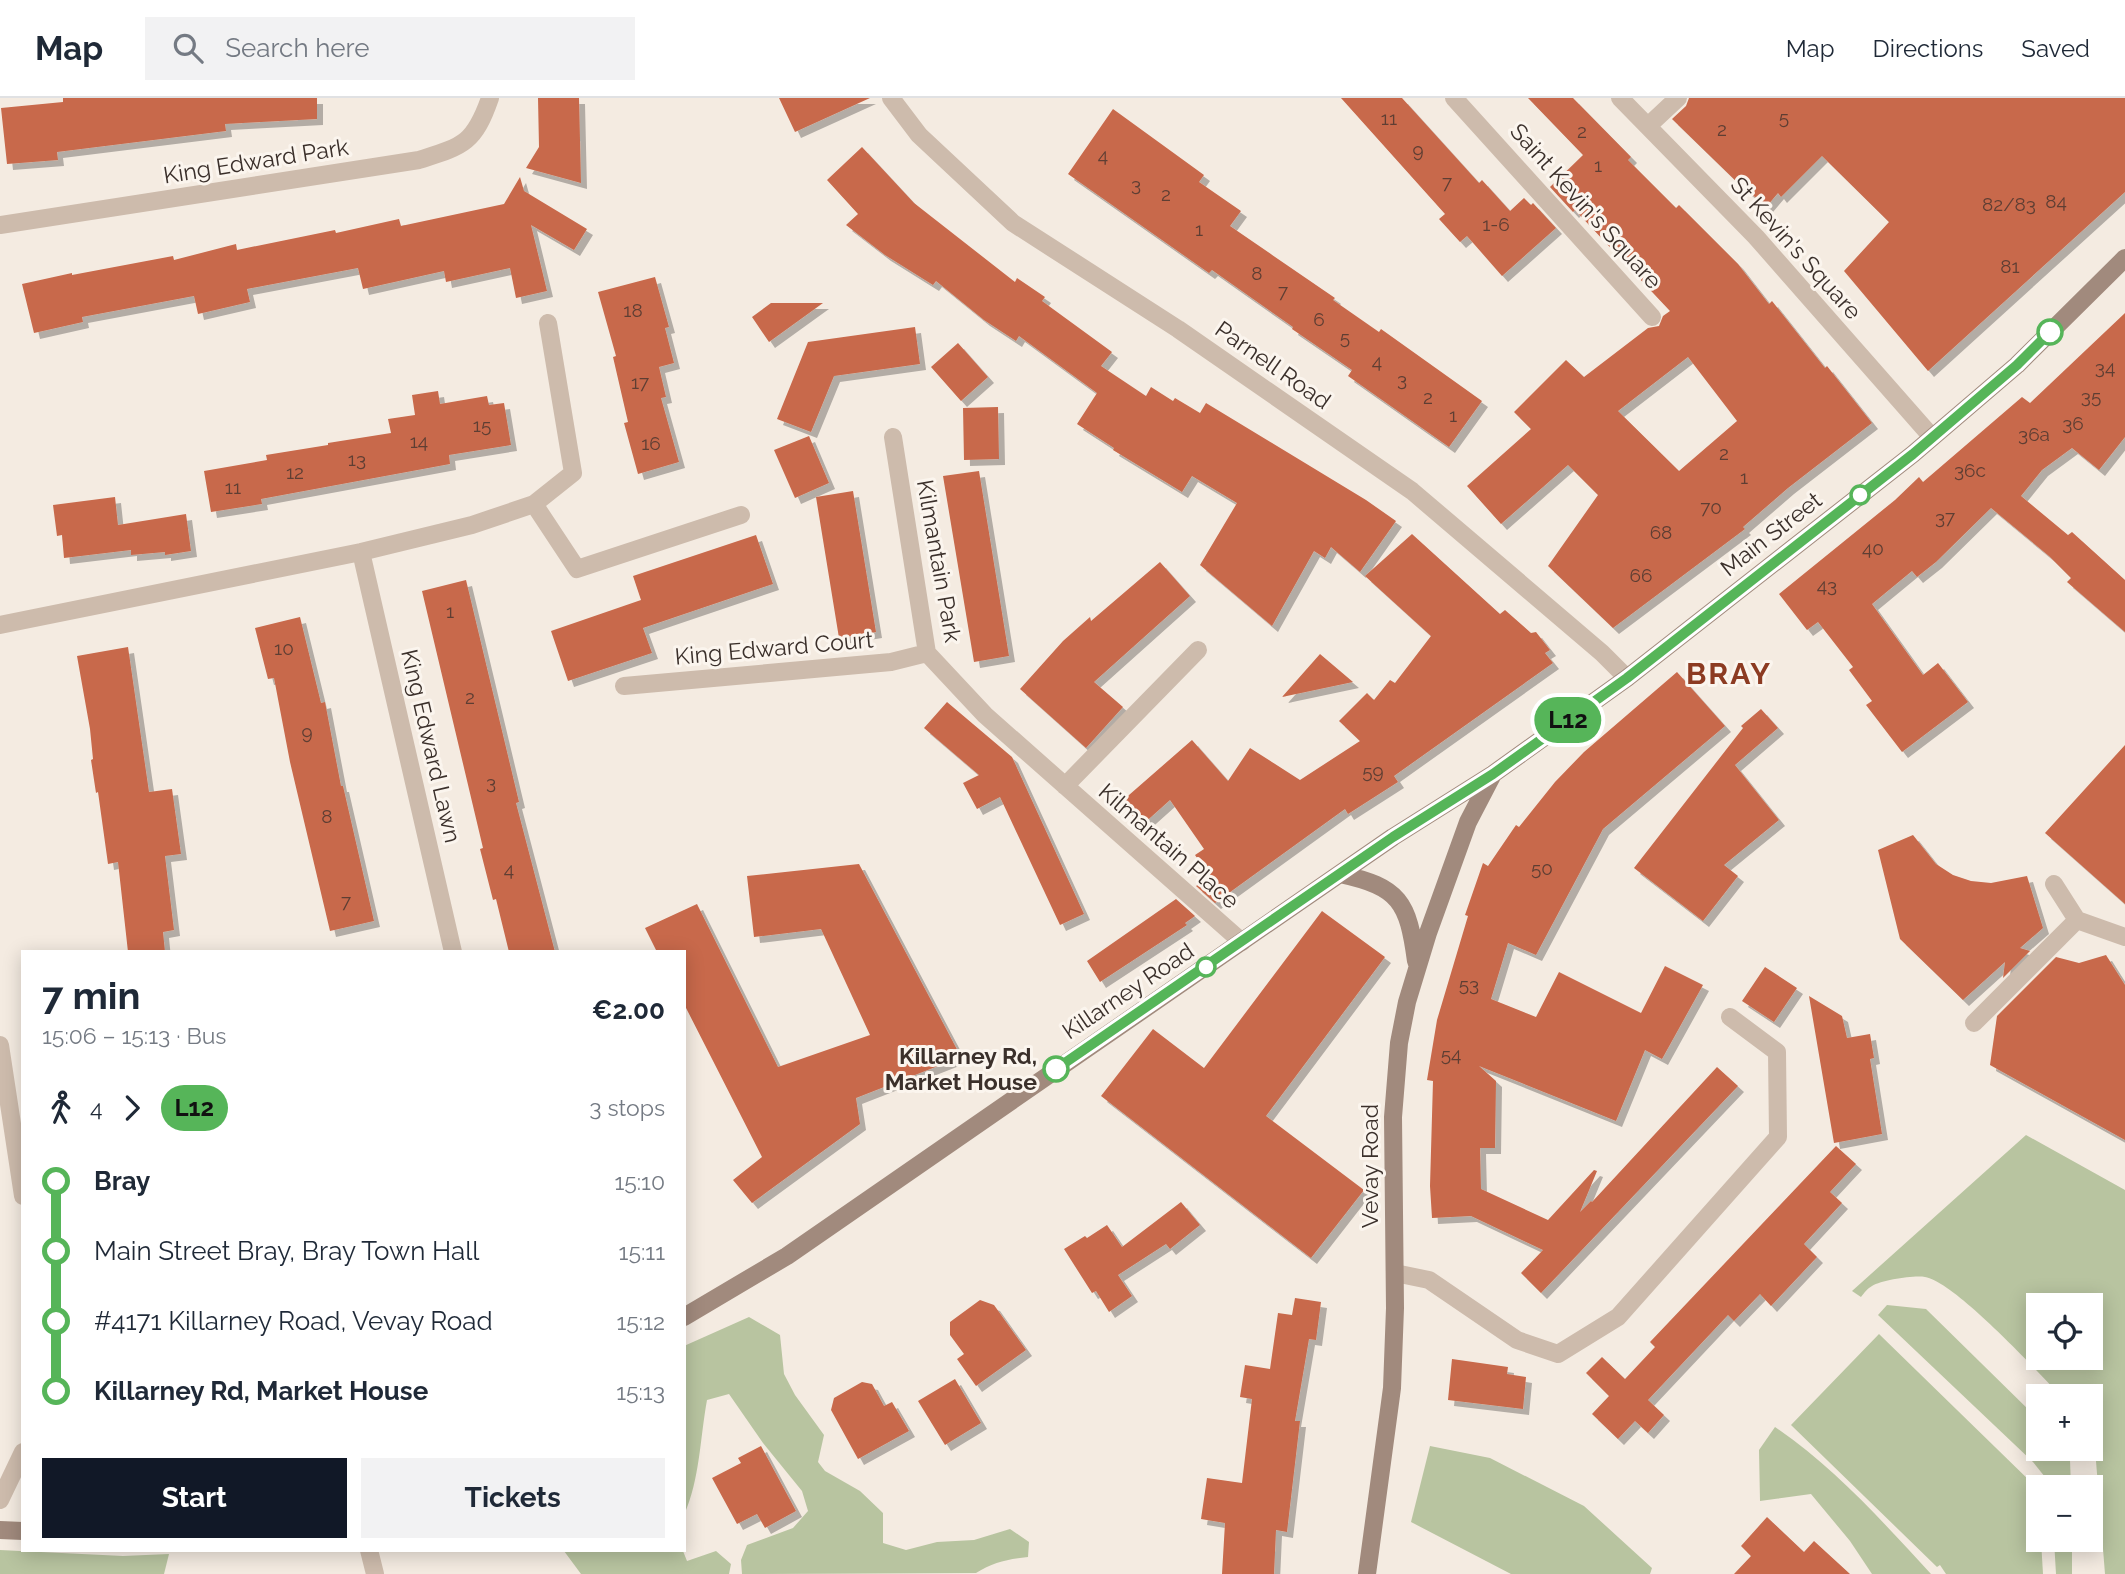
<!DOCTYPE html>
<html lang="en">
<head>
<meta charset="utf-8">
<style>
  :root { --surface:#fff; --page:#f2f2f3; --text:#1f2937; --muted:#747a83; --line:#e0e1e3; --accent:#111827 }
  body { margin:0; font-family:Raleway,sans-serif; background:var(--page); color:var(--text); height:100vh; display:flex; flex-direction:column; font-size:26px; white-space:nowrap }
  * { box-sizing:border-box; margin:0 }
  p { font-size:23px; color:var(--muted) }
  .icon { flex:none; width:38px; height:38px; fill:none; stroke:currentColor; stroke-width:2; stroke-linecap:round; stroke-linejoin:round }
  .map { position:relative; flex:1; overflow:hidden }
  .sheet { position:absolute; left:21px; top:852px; width:665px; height:602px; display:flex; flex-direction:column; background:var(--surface); border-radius:0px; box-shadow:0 4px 18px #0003 }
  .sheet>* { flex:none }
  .badge { padding:0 14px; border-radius:23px; font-size:24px; line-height:46px }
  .tools { position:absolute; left:2026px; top:1195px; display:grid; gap:14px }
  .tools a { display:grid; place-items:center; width:77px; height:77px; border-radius:0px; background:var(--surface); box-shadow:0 4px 18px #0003; font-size:35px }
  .map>.badge { position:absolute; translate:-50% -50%; box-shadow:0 0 0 4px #fff }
  .legs { display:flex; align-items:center; gap:10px; height:77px; padding:0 21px; font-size:23px }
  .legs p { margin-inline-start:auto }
  .headline { display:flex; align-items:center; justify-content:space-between; height:119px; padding:0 21px }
  h1 { font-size:38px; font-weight:700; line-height:52px }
  .cta { display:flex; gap:14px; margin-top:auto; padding:14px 21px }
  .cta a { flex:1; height:80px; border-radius:0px; background:var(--accent); color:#fff; font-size:28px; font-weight:700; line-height:80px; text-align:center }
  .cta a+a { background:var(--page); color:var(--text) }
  ul { padding:0 21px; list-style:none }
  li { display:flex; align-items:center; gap:24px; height:70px; font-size:26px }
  li i { display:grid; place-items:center; width:10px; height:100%; margin:0 9px; background:currentColor }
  li i::after { content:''; width:18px; height:18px; margin:-9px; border:5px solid; border-radius:50%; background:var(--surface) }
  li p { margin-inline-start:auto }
  li:first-child i { background:linear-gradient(#0000 50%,currentColor 0) }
  li:last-child i { background:linear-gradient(currentColor 50%,#0000 0) }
  header { display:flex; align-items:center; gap:42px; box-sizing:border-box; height:98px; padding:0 35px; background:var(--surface); border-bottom:2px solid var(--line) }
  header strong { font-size:33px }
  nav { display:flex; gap:38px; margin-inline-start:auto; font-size:24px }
  .search { width:490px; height:63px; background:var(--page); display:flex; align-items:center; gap:18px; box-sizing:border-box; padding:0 24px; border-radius:0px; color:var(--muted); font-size:26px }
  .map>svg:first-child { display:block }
  .green { fill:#b8c4a0; fill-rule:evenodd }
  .building { fill:#c8694b; fill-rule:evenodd; filter:url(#shadow) }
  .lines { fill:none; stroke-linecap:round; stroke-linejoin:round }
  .pedestrian { stroke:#cdbbac; stroke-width:18 }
  .minor { stroke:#cdbbac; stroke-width:18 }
  .secondary { stroke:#a18a7d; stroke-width:18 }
  .line-1-casing { stroke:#fff; stroke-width:16 }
  .line-1 { stroke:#56b559; stroke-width:10 }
  .stop-1-dot { fill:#fff; stroke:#56b559; stroke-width:3.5 }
  .labels { text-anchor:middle; stroke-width:6; stroke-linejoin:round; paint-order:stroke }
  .number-label { font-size:19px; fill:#5e3e33 }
  .street-label { font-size:23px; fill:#3b302b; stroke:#fbf5ee }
  .stop-label { font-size:23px; font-weight:bold; fill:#3b302b; stroke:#fbf5ee; text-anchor:end }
  .district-label { font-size:30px; font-weight:bold; letter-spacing:2px; fill:#8c3b22; stroke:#fbf5ee }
</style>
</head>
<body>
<header>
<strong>Map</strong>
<div class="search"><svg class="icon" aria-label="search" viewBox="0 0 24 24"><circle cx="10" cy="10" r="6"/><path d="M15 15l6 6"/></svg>Search here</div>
<nav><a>Map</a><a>Directions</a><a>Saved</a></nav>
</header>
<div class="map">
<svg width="2125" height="1476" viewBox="0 0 2125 1476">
  <defs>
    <filter id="shadow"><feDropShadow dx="6" dy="6" stdDeviation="0" flood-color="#0004"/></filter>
  </defs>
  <rect width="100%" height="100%" fill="#f4ebe1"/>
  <path class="green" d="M 2026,1037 L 2125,1092 L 2125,1476 L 2105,1476 L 2096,1363 L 2091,1350 L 2091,1298 L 2061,1298 C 2037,1273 1955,1184 1925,1179 C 1914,1177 1882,1182 1872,1188 C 1868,1190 1864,1195 1861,1199 L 1852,1193 ZM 2039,1208 L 2091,1208 L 2091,1260 L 2039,1260 Z
    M 1887,1207 L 1926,1211 L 2039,1322 L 2039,1351 L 2066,1351 L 2070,1362 L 2071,1389 L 2051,1389 L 2049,1384 L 2033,1364 L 1878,1217 Z
    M 749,1219 L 780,1237 L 784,1276 L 795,1297 L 824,1337 L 818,1364 L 825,1373 L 860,1393 L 883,1415 L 883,1445 L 906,1452 L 937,1444 L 974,1442 L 1010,1431 L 1029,1444 L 1028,1459 C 1009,1461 993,1464 976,1475 L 742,1476 L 741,1462 L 747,1447 L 793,1430 L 808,1413 L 802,1393 L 763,1345 L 729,1296 L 707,1302 C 700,1340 700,1381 684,1417 L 684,1248 Z
    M 1879,1236 L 2038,1391 L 2039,1442 L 2041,1442 L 2043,1476 L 1946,1476 L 1940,1467 L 1937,1469 L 1791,1327 Z
    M 1775,1329 C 1835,1370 1882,1423 1931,1476 L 1872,1476 L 1850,1443 L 1811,1396 L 1760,1403 L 1759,1352 Z
    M 1430,1348 L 1490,1360 L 1584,1408 L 1652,1470 L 1650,1476 L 1511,1476 L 1411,1424 Z
    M 2054,1442 L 2072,1442 L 2072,1476 L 2056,1476 Z
    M 0,1452 L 123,1458 L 169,1456 L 164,1476 L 0,1476 Z
    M 564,1453 L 683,1453 L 687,1463 L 716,1453 L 731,1466 L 729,1476 L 581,1476 Z"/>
  <path class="building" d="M 63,0 L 317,0 L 317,21 L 225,26 L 226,33 L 57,54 L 58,62 L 7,66 L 1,10 L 63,4 Z
    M 538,0 L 579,0 L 581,85 L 526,70 L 539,49 Z
    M 779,0 L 870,0 L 795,34 Z
    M 1341,0 L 1402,0 L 1479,85 L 1482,82 L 1510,113 L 1524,100 L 1531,107 L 1533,105 L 1556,130 L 1502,178 L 1467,138 L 1460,144 L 1439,121 L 1445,116 Z
    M 1528,0 L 1573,0 L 1631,59 L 1628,62 L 1676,110 L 1679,107 L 1738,166 L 1769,206 L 1772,203 L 1825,270 L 1827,268 L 1872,325 L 1788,390 L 1743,429 L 1745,431 L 1613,530 L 1548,468 L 1598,397 L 1568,367 L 1501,426 L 1467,388 L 1531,331 L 1514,314 L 1566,262 L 1584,279 L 1648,230 L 1659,228 L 1663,218 L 1670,213 L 1575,112 L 1573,114 L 1550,89 L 1583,57 ZM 1688,259 L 1737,323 L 1679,373 L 1618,313 Z
    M 1689,0 L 2125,0 L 2125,94 L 1928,273 L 1844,173 L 1889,124 L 1822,58 L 1781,99 L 1778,95 L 1767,108 L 1742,89 L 1672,21 L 1686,8 Z
    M 1113,11 L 1204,77 L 1199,84 L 1241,113 L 1230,128 L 1335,200 L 1333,202 L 1379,234 L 1381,231 L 1482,303 L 1449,349 L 1348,278 L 1352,272 L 1292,231 L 1293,229 L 1212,172 L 1209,175 L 1068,76 Z
    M 862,49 L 914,105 L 1015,184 L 1017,180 L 1045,199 L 1042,203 L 1112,254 L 1101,268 L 1146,298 L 1151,289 L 1173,303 L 1175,300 L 1200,315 L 1206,305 L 1366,402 L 1396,423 L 1360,474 L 1331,449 L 1325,460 L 1314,453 L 1272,528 L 1200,467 L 1237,405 L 1192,378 L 1182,394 L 1113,352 L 1114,350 L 1077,326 L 1097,295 L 1019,238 L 1016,243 L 984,222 L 936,183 L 933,187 L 885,157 L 846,127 L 858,116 L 827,82 Z
    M 520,79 L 524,93 L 587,131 L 574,152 L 531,127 L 547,193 L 516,200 L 510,170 L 446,184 L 444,173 L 363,191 L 358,170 L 247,191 L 250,204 L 198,216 L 194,198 L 82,219 L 83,224 L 34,235 L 22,186 L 72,175 L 72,177 L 173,158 L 174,162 L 236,146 L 237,152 L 335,132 L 336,135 L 399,121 L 401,128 L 504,106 Z
    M 655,179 L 669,229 L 665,230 L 674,265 L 659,269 L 666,299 L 661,300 L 679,364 L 638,376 L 624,325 L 628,324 L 613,259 L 616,258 L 598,194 Z
    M 771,205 L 823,205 L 769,244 L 752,219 Z
    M 2125,215 L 2125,339 L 2099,372 L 2072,350 L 2042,372 L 2021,398 L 2068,437 L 2072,434 L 2125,482 L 2125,534 L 2067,484 L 2071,480 L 2049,458 L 1991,410 L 1936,464 L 1917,479 L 1912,473 L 1872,506 L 1923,577 L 1938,565 L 1968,604 L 1902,654 L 1866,607 L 1872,603 L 1849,572 L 1853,569 L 1818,524 L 1807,532 L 1779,496 L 1895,402 L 1919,379 L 1923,384 L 2022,299 L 2030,305 Z
    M 915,229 L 920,266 L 834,278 L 811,334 L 777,321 L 808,244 Z
    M 958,245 L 988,279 L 961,303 L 931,269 Z
    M 438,293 L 440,306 L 487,298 L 489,307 L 504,305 L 511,347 L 449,357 L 450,366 L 261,401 L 262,406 L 211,414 L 204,373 L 267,362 L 266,357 L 328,347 L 328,345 L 391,335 L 388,321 L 415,317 L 412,297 Z
    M 998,309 L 999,361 L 964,362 L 963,310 Z
    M 809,338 L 829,385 L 795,400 L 774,352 Z
    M 979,373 L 1009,558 L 974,564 L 943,378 Z
    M 853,393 L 876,534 L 839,540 L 816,399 Z
    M 115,399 L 118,427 L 186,416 L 191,453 L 165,457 L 165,454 L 131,457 L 131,452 L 64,460 L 62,437 L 57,438 L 53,407 Z
    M 1412,436 L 1500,516 L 1505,512 L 1531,535 L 1536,534 L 1550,552 L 1545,555 L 1553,565 L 1394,678 L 1398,684 L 1348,716 L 1345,711 L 1215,805 L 1196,788 L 1210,779 L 1195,757 L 1204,751 L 1170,702 L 1141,728 L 1121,704 L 1192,642 L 1228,683 L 1250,650 L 1300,682 L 1360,643 L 1339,623 L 1367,595 L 1374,602 L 1390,582 L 1395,585 L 1431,538 L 1365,478 Z
    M 756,437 L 773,486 L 643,530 L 652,555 L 568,583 L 551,533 L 641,502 L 633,478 Z
    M 1160,464 L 1190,498 L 1094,584 L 1123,609 L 1086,650 L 1020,591 L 1063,543 L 1090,519 L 1091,523 Z
    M 466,482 L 519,704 L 516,705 L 555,854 L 509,854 L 496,801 L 493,802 L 480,751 L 483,750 L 422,493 Z
    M 300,519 L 321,605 L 325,604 L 341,688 L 343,688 L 374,823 L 330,833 L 290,664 L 274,580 L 268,581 L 255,530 Z
    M 128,549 L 149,694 L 172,691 L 181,756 L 165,758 L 174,832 L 163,834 L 165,854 L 128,854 L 118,764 L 108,766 L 98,694 L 96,695 L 91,662 L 93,661 L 90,631 L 77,558 Z
    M 1320,556 L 1353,584 L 1282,599 Z
    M 1677,574 L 1725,628 L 1603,731 L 1536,857 L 1508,845 L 1491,901 L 1536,919 L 1559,874 L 1641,915 L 1665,868 L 1703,887 L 1662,961 L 1645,952 L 1616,1023 L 1479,968 L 1496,983 L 1495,1050 L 1480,1050 L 1481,1091 L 1548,1122 L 1594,1072 L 1597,1073 L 1580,1114 L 1591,1103 L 1592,1104 L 1717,969 L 1738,988 L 1541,1195 L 1521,1175 L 1543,1152 L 1471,1118 L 1432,1120 L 1430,1088 L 1433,983 L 1427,982 L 1437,922 L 1468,818 L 1465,817 L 1483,765 L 1488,768 L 1516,727 L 1519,729 L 1555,684 L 1584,654 Z
    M 947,604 L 1012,659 L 1084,816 L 1060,827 L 1000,699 L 977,711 L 963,685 L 979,677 L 924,630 Z
    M 1761,611 L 1778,630 L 1735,667 L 1779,722 L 1724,767 L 1738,778 L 1703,823 L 1634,770 L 1743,630 L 1741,628 Z
    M 2125,647 L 2125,806 L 2045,735 Z
    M 1913,737 L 1936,766 L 1953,777 L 1971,783 L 1991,785 L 2027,778 L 2043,830 L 2020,850 L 2030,853 L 2003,880 L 2005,864 L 1963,902 L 1900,841 L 1878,752 Z
    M 859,766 L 961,959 L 856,1000 L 860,1026 L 752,1105 L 733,1082 L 762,1059 L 684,906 L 684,854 L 657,854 L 645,830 L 697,806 L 778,969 L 870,937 L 821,831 L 754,839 L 747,778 Z
    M 1176,801 L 1195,818 L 1185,825 L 1187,827 L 1100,884 L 1087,863 Z
    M 1322,813 L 1385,859 L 1266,1018 L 1364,1092 L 1311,1160 L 1101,998 L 1153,931 L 1204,970 Z
    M 2106,857 L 2125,887 L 2125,1042 L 1990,967 L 1997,918 L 2056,859 L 2079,865 Z
    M 1765,869 L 1797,890 L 1774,924 L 1742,903 Z
    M 1809,898 L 1842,918 L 1847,940 L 1870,936 L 1874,960 L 1870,961 L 1882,1036 L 1834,1045 Z
    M 1836,1048 L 1856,1066 L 1830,1094 L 1842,1105 L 1804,1146 L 1817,1159 L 1771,1208 L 1760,1196 L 1734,1223 L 1728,1217 L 1648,1302 L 1664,1317 L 1648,1335 L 1635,1323 L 1618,1341 L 1592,1316 L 1609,1298 L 1586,1275 L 1602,1259 L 1625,1281 L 1655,1249 L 1650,1244 Z
    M 1181,1104 L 1200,1127 L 1170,1151 L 1166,1146 L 1118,1177 L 1132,1198 L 1109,1214 L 1096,1193 L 1092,1195 L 1064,1151 L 1085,1138 L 1087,1140 L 1107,1127 L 1122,1149 Z
    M 1295,1200 L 1321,1204 L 1316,1242 L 1309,1241 L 1295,1323 L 1300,1323 L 1287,1434 L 1276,1432 L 1274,1476 L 1222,1476 L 1225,1425 L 1201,1421 L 1207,1380 L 1242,1385 L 1252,1301 L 1240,1299 L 1245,1267 L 1270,1271 L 1278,1215 L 1292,1217 Z
    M 980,1202 L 994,1207 L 1026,1252 L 976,1288 L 957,1261 L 964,1256 L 950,1237 L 950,1224 Z
    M 1452,1261 L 1508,1269 L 1507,1276 L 1526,1279 L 1523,1311 L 1448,1302 Z
    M 955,1281 L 981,1325 L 945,1347 L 918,1303 Z
    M 862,1284 L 872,1286 L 884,1308 L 892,1304 L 909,1333 L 858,1361 L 831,1312 L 834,1300 Z
    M 761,1348 L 796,1413 L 765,1430 L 757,1416 L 737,1426 L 712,1380 L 741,1365 L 738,1360 Z
    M 1767,1419 L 1804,1454 L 1814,1443 L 1850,1476 L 1734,1476 L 1751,1458 L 1741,1448 Z"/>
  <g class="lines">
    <path class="pedestrian" d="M 2054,786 L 2077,822 L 2125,839
      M 1974,925 L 2077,822"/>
    <path class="minor" d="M 891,0 L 919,37 L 1013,125 L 1178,231 L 1412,393 L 1602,555 L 1627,580
      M 1454,0 L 1652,219
      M 1620,0 L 1756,139 L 1931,338
      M 1648,28 L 1678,0
      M 0,127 L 419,62 C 463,48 474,46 490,0
      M 893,339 L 927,555 L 985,617 L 1242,844
      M 534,406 L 577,471 L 741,417
      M 361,454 L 453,854
      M 0,527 L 361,454 L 472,427 L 534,406 L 573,375 L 548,225
      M 624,588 L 891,564 L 927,555
      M 1065,688 L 1198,552
      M 0,947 L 23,1098
      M 1395,1175 L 1429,1182 L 1517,1242 L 1558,1256 L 1618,1219 L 1778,1039 L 1777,954 L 1730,919
      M 0,1402 L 23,1354
      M 369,1452 L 375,1476"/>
    <path class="secondary" d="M 1340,776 C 1400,789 1408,804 1416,863
      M 684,1219 L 787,1158 L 1393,739 L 1493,676 L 1627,580 L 1913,356 L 2017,267 L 2125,160
      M 0,1432 L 23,1433
      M 1367,1476 L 1392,1290 L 1395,1210 L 1393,1019 L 1399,945 L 1407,904 L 1428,835 L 1468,724 L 1493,676"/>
  </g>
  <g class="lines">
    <defs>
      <path id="line-1" d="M 1056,971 L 1393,739 L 1493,676 L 1627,580 L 1913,356 L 2017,267 L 2050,234"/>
    </defs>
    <use href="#line-1" class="line-1-casing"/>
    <use href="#line-1" class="line-1"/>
  </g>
  <g class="stop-1-dot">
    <circle cx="2050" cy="234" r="12"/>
    <circle cx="1860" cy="397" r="9"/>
    <circle cx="1206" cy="869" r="9"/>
    <circle cx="1056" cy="971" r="12"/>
  </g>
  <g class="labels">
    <g class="number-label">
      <text x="1784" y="26">5</text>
      <text x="1389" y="27">11</text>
      <text x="1722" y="38">2</text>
      <text x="1582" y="40">2</text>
      <text x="1418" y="59">9</text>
      <text x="1103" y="64">4</text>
      <text x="1598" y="74">1</text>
      <text x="1447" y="91">7</text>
      <text x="1136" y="93">3</text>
      <text x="1166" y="103">2</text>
      <text x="2056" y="110">84</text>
      <text x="2009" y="113">82/83</text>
      <text x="1496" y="133">1-6</text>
      <text x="1199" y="138">1</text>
      <text x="2010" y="175">81</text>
      <text x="1257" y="182">8</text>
      <text x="1283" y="200">7</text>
      <text x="633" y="219">18</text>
      <text x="1319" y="228">6</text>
      <text x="1345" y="246">5</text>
      <text x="1377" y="270">4</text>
      <text x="2105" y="276">34</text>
      <text x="1402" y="288">3</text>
      <text x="640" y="291">17</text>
      <text x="2091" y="305">35</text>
      <text x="1428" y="306">2</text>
      <text x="1453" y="324">1</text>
      <text x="2073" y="332">36</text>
      <text x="482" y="334">15</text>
      <text x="2034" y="343">36a</text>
      <text x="419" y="350">14</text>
      <text x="651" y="352">16</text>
      <text x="1724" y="362">2</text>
      <text x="357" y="368">13</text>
      <text x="1970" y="379">36c</text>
      <text x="295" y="381">12</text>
      <text x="1744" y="386">1</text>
      <text x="233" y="396">11</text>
      <text x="1711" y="416">70</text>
      <text x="1945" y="426">37</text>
      <text x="1661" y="441">68</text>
      <text x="1873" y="457">40</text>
      <text x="1641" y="484">66</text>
      <text x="1827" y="494">43</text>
      <text x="450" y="520">1</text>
      <text x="284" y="557">10</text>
      <text x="470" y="606">2</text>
      <text x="307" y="641">9</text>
      <text x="1373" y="680">59</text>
      <text x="491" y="691">3</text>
      <text x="327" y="725">8</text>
      <text x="1542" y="777">50</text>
      <text x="509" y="778">4</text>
      <text x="346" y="810">7</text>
      <text x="1469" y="893">53</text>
      <text x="1451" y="963">54</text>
    </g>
    <g class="street-label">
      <text transform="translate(256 63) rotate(-9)" y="8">King Edward Park</text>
      <text transform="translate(1586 108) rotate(48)" y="8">Saint Kevin's Square</text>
      <text transform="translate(1796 150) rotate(48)" y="8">St Kevin's Square</text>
      <text transform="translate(1273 267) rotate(35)" y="8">Parnell Road</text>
      <text transform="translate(1771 436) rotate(-38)" y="8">Main Street</text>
      <text transform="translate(939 463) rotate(80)" y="8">Kilmantain Park</text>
      <text transform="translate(774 550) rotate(-5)" y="8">King Edward Court</text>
      <text transform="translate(431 648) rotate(77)" y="8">King Edward Lawn</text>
      <text transform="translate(1169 748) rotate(41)" y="8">Kilmantain Place</text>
      <text transform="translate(1128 893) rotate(-34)" y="8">Killarney Road</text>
      <text transform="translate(1370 1068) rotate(-90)" y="8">Vevay Road</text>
    </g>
    <g class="stop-label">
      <text x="1037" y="966">Killarney Rd,<tspan x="1037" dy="26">Market House</tspan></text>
    </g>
    <g class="district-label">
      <text x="1729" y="586">BRAY</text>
    </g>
  </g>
</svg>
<div class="tools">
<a><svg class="icon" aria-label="locate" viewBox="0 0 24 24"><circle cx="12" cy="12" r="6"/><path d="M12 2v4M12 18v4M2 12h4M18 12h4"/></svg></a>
<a>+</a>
<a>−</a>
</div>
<b class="badge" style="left:1568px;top:622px;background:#56b559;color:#111">L12</b>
<section class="sheet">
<div class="headline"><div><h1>7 min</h1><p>15:06 – 15:13 · Bus</p></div><b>€2.00</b></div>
<div class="legs"><svg class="icon" aria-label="walk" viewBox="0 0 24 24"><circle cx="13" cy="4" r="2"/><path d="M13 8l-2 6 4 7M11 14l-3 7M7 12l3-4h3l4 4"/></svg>4<svg class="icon" aria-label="forward" viewBox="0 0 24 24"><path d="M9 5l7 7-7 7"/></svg><b class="badge" style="background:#56b559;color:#111">L12</b><p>3 stops</p></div>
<ul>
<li><i style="color:#56b559"></i><b>Bray</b><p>15:10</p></li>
<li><i style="color:#56b559"></i><span>Main Street Bray, Bray Town Hall</span><p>15:11</p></li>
<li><i style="color:#56b559"></i><span>#4171 Killarney Road, Vevay Road</span><p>15:12</p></li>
<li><i style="color:#56b559"></i><b>Killarney Rd, Market House</b><p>15:13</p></li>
</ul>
<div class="cta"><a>Start</a><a>Tickets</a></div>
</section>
</div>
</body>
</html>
